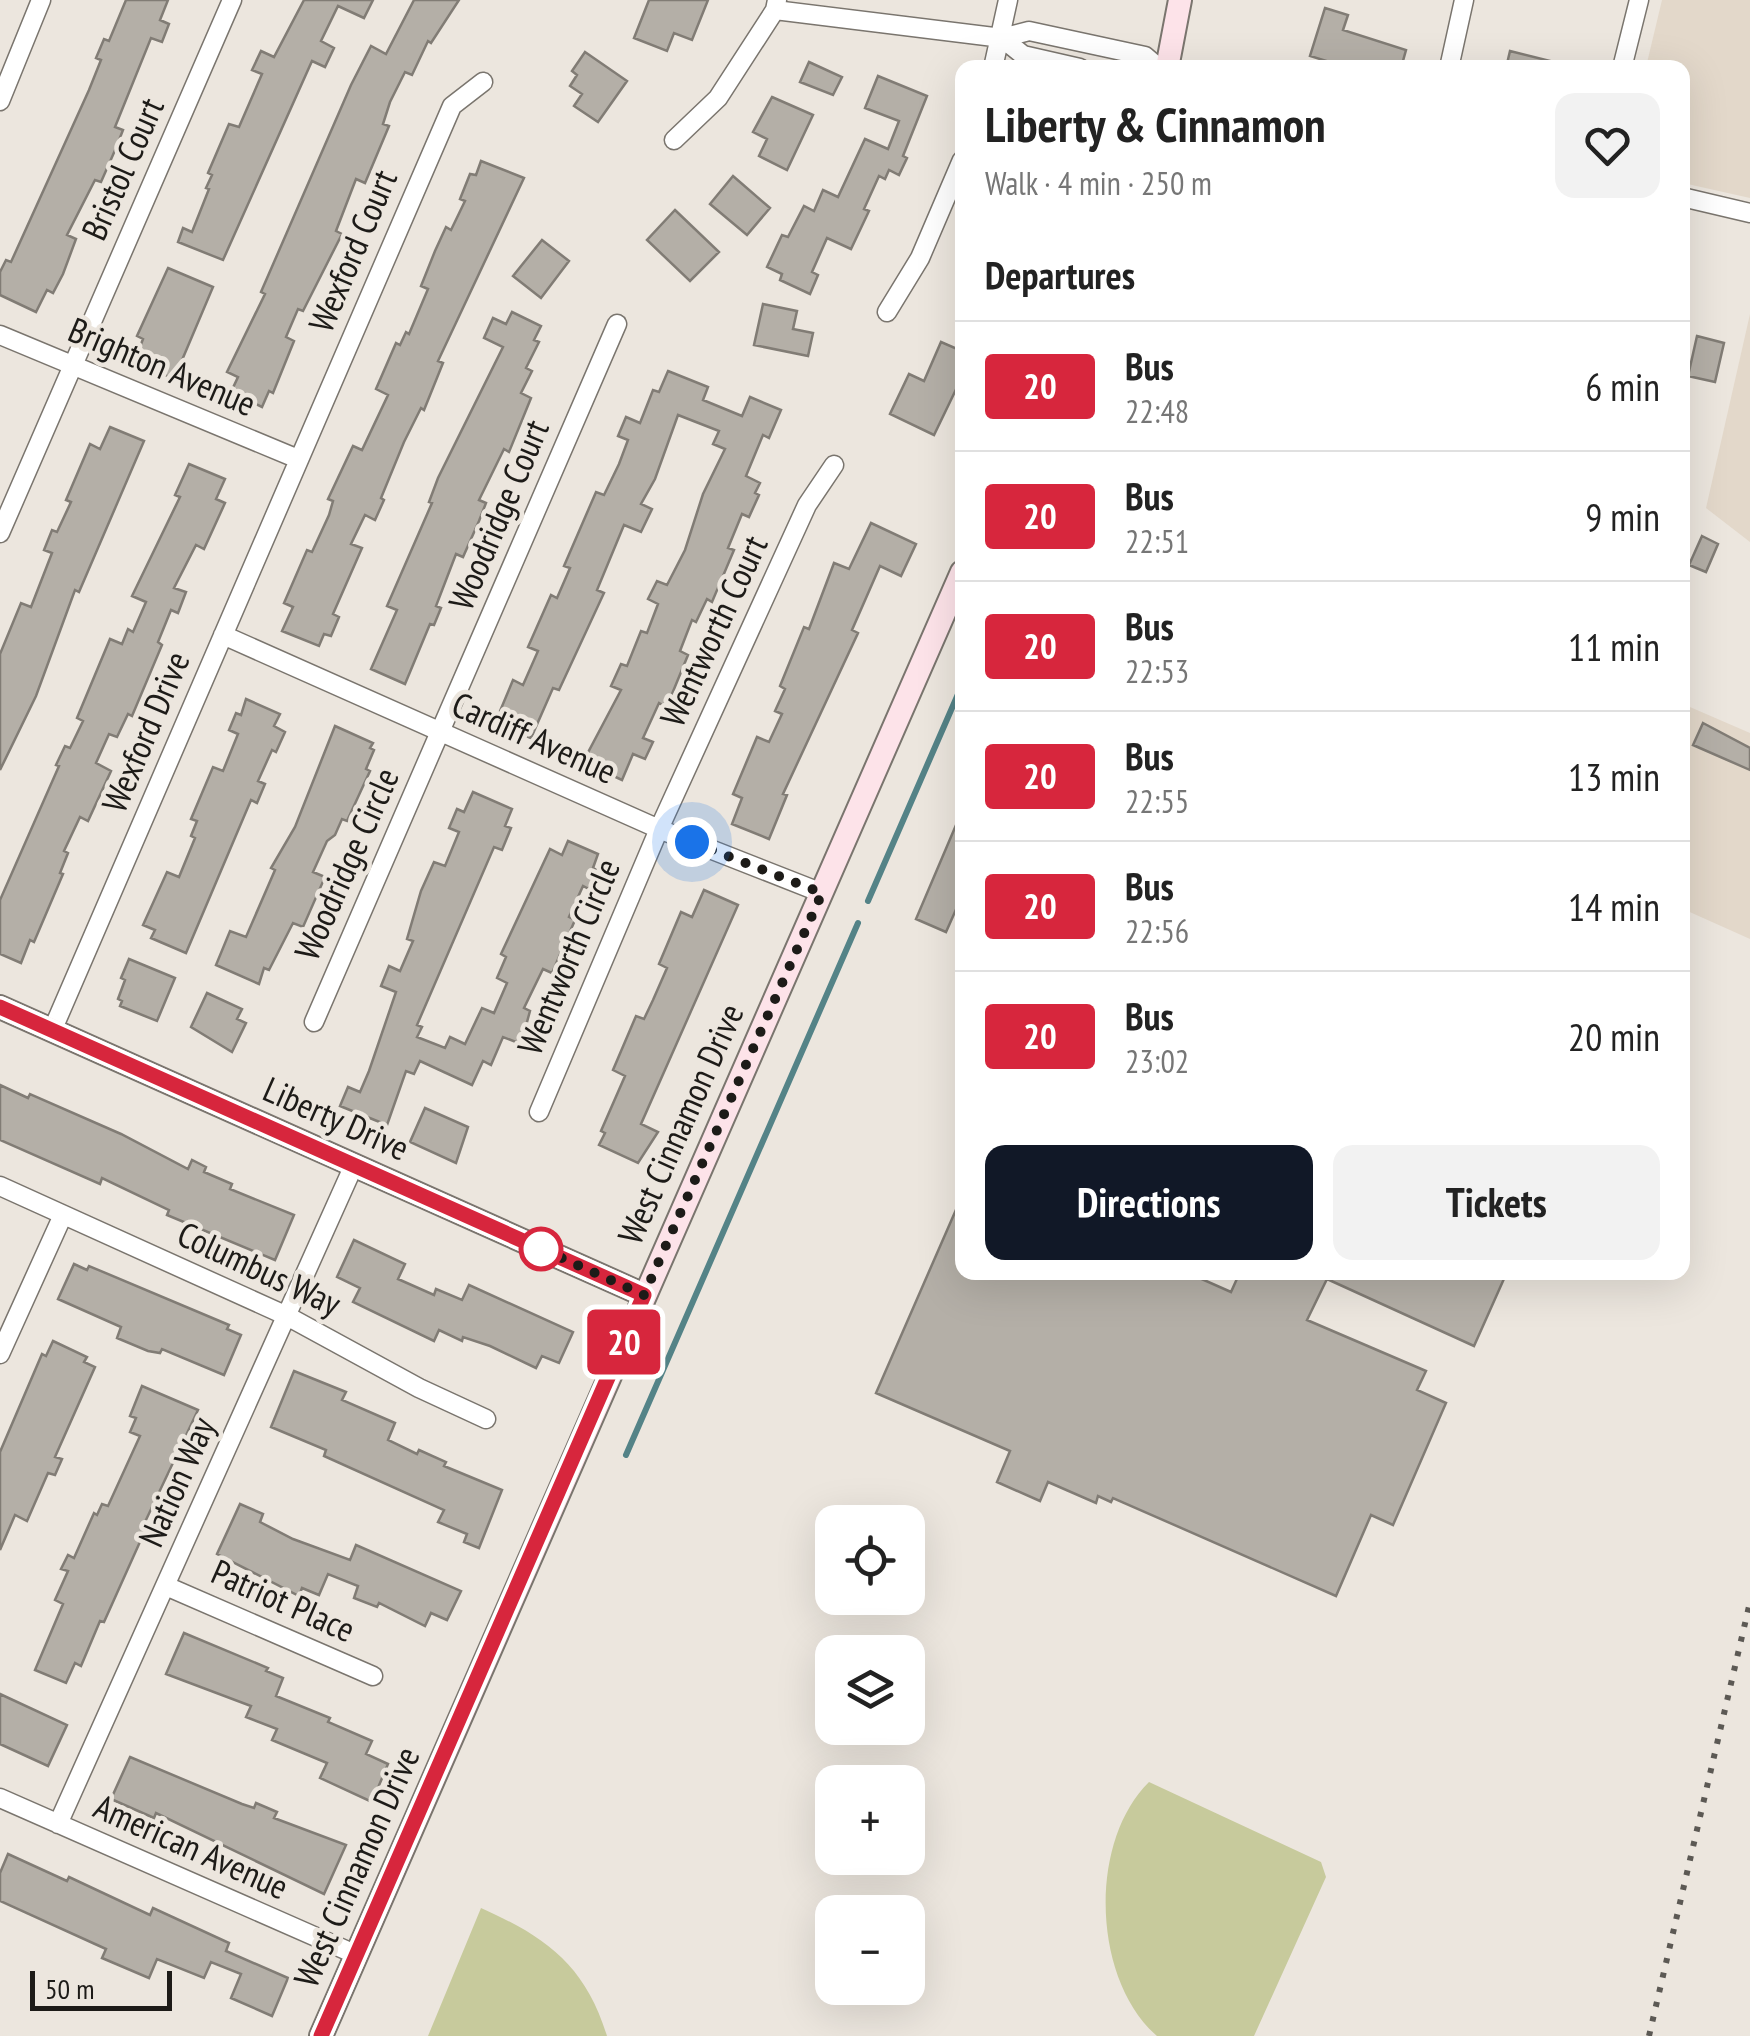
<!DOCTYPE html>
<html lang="en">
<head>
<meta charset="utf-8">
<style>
  :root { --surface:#fff; --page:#f2f2f2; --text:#222; --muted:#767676; --line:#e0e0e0; --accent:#111827 }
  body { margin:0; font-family:"PT Sans Narrow",sans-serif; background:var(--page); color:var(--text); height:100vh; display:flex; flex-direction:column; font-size:38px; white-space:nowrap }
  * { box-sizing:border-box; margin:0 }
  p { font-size:32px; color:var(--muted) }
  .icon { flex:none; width:55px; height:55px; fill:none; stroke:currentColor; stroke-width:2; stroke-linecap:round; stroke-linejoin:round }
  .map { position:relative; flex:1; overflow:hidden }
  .details { position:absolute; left:955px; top:60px; width:735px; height:1220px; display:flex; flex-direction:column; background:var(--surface); border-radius:20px; box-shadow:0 10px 40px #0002 }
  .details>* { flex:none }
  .badge { padding:0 20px; border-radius:8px; font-size:35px; line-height:65px }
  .fabs { position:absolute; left:815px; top:1505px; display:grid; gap:20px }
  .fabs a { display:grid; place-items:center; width:110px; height:110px; border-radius:20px; background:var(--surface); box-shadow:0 10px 40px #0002; font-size:50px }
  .scale { position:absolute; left:30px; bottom:25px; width:142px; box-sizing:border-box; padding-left:10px; border:5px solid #1d1b18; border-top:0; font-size:28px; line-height:35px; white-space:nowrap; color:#1d1b18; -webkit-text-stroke:8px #ece6de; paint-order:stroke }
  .you { position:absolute; width:50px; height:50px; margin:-25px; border:8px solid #fff; border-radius:50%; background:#1a73e8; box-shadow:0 0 0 15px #1a73e833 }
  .map>.badge { position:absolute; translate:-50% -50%; box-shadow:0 0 0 5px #fff }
  h2 { padding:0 30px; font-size:38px; line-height:90px }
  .round { display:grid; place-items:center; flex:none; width:105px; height:105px; border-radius:20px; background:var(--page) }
  .head { display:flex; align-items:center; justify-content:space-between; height:170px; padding:0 30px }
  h1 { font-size:48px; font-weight:800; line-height:75px }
  .button { display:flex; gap:20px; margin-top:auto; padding:20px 30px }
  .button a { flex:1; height:115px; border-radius:20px; background:var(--accent); color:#fff; font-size:40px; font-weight:800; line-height:115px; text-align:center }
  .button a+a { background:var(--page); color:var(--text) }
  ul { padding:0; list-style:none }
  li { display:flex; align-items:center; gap:30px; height:130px; padding:0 30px; border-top:2px solid var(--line) }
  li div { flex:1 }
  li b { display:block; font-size:38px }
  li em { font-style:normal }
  li .badge { min-width:110px; font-weight:700; text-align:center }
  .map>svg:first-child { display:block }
  .built { fill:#e3d8ca }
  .green { fill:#c7ca9c }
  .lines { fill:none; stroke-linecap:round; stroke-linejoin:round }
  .stream { stroke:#548387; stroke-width:6 }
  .building { fill:#b4afa7; stroke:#817c75; stroke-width:2.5 }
  .street-casing { stroke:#7a756e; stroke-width:21 }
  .secondary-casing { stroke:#7a756e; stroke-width:26 }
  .street { stroke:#fff; stroke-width:18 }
  .secondary { stroke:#fde3e9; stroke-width:22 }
  .rail { stroke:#5c5954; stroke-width:6; stroke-dasharray:5 10; stroke-linecap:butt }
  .line-casing { stroke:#fff; stroke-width:22 }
  .line { stroke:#d7263d; stroke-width:15 }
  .walk { stroke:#1d1b18; stroke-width:10; stroke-dasharray:0 18 }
  .stop-dot { fill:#fff; stroke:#d7263d; stroke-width:5 }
  .labels { text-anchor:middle; stroke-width:9; stroke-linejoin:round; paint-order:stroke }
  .street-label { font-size:35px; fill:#1d1b18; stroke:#ece6de }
</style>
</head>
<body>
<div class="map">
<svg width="1750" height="2036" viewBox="0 0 1750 2036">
  <rect width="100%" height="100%" fill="#ece6de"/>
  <path class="built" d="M 1662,0 L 1750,0 L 1750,198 L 1683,183 L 1682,68 L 1646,67 Z
    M 1750,314 L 1750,542 L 1706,508 Z
    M 1683,704 L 1750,733 L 1750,939 L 1683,909 Z"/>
  <path class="green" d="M 1149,1782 L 1321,1862 L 1326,1877 L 1254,2036 L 1157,2036 C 1092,1979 1088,1842 1149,1782 Z
    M 481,1908 C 546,1937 585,1965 607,2036 L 428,2036 Z"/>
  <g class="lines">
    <path class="stream" d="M 868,901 L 962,685
      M 626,1455 L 858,923"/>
  </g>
  <path class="building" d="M 126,0 L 168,0 L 160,20 L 169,24 L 162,42 L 151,38 L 115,127 L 123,130 L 116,148 L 101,182 L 95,180 L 67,235 L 76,239 L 63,274 L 53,293 L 47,290 L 36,312 L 0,295 L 0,272 L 6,260 L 11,262 L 89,90 L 101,60 L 96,58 L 104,39 L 109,41 Z
    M 304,0 L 373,0 L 364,18 L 338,6 L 321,41 L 334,48 L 325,67 L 312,61 L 223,260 L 178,242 L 183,228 L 192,232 L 209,189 L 206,188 L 212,175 L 208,173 L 229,124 L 239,127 L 262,74 L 252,70 L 261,51 L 274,57 Z
    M 414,0 L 459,0 L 431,43 L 428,41 L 412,75 L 405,72 L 390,102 L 383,124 L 389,126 L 365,183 L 356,179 L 336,231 L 342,234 L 303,311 L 298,309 L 286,337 L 294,341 L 273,393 L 269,391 L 262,407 L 231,392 L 238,377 L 227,372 L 265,294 L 261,292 L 351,85 L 371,46 L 386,54 Z
    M 649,0 L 708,0 L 692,40 L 674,33 L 667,51 L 634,38 Z
    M 1325,8 L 1348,15 L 1343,30 L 1406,50 L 1401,68 L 1349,68 L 1310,56 Z
    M 1510,51 L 1554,62 L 1554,68 L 1506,68 Z
    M 585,52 L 627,81 L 598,122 L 574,106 L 582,94 L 570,86 L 577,75 L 572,71 Z
    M 809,62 L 842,77 L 833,95 L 800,82 Z
    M 878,76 L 927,96 L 903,156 L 907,158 L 899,175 L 889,170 L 885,179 L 879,176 L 864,209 L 869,211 L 851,249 L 827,238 L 812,272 L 818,275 L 810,294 L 780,280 L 782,274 L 767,267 L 782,235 L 788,237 L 804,206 L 814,211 L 823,190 L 838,197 L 865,139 L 888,149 L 899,121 L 865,108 Z
    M 772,97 L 813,115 L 787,170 L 759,156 L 767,139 L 753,132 Z
    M 481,161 L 524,178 L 438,361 L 443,363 L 424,410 L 421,408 L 404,442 L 381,498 L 384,500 L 375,520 L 365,515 L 351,544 L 362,548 L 333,614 L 339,617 L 331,636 L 324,634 L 319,646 L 282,631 L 293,607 L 284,603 L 307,550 L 312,552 L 329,515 L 333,501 L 328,499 L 353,446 L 362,450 L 388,395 L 376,389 L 396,343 L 400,345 L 406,332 L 409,334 L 428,289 L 421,286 L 435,251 L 446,227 L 451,230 L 465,201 L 460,199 L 470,174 L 476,175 Z
    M 733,176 L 770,208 L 747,235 L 710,204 Z
    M 675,210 L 719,252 L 690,281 L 647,240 Z
    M 542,240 L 569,261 L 541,298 L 513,276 Z
    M 168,268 L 213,287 L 174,379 L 134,362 L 143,339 L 137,336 Z
    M 763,304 L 797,311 L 793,329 L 813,333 L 808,356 L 754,345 Z
    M 512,312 L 541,326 L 534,340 L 539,342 L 526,368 L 532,371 L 521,393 L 531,398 L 509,452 L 504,449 L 479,500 L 486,503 L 479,521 L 463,557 L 456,554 L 436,606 L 441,608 L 434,625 L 430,624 L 405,684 L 371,669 L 397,610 L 387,606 L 432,503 L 429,502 L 438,478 L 503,347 L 484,338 L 493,318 L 506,324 Z
    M 1697,336 L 1724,343 L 1715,382 L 1688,376 Z
    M 941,342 L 962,351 L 962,377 L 934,435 L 890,414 L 909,374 L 924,381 Z
    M 668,371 L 708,387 L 703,400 L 742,416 L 750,397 L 781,410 L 769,438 L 763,435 L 746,476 L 760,483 L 755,493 L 759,495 L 749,517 L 742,514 L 728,548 L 734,550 L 712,602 L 707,599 L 696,622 L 692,620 L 680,651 L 688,655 L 672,694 L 666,707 L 659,703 L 643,738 L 653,742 L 645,759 L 633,754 L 622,780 L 583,762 L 621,690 L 611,686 L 621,664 L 627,666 L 641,631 L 647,633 L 658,604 L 648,599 L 657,581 L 667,585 L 685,550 L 703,494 L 725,449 L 713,444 L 719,431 L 678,415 L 655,479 L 641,504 L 652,509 L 641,532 L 624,525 L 597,590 L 604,593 L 559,690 L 553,688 L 531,738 L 495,723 L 513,680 L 523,685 L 538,651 L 528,647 L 551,595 L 557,598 L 570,568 L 564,566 L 596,492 L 604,495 L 619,464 L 628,440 L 618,436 L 626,417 L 640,423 L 653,390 L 659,392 Z
    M 110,427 L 144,441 L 79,592 L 75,590 L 36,696 L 0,770 L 0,654 L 21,603 L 31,607 L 52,553 L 44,550 L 52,530 L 57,532 L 71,502 L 66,500 L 90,444 L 100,449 Z
    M 189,464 L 225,479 L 216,499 L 225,503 L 204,549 L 196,545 L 174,588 L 186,592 L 178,613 L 171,610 L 158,642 L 162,645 L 132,716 L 128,714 L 117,737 L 109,734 L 96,763 L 111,771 L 88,821 L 80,817 L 64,851 L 68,853 L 60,873 L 63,874 L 34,942 L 30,940 L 21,963 L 0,954 L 0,900 L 59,766 L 56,765 L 65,746 L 70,748 L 83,721 L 77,718 L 110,639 L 122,644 L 128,629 L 133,632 L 146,602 L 132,596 L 180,497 L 175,495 Z
    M 871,523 L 916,544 L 901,576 L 880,566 L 852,630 L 858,633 L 783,794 L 787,795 L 769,839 L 732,824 L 742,798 L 733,794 L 757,737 L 769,742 L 782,714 L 775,711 L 785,689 L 780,686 L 804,627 L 809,629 L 834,563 L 849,569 Z
    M 1702,536 L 1718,544 L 1706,572 L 1689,565 Z
    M 246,699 L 280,714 L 274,726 L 285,732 L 276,752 L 272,750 L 258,781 L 265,784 L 257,803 L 251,800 L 186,953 L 151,938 L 155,930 L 143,925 L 167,872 L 179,877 L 195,838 L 191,836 L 197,821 L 191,819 L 213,767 L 223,771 L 238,734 L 229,730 L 236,713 L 241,715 Z
    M 1703,723 L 1750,748 L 1750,770 L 1693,745 Z
    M 335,726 L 373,743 L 370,748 L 374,750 L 366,769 L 370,771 L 347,821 L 342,819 L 335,835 L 327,841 L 313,872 L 325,877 L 303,927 L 293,923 L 269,970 L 264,968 L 259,984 L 216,965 L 230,931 L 246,937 L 275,870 L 271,868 L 295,827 Z
    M 473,792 L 512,809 L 505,826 L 511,828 L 502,850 L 494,847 L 417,1025 L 422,1027 L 417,1037 L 445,1048 L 450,1037 L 465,1044 L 482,1008 L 494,1013 L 507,983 L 497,978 L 506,957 L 501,954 L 550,849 L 562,855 L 568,841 L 598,854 L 593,868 L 597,870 L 589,889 L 583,886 L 569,917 L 575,920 L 552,973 L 543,969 L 524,1008 L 530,1011 L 521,1044 L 503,1037 L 491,1065 L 483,1061 L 472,1085 L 420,1061 L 414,1074 L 406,1071 L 387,1125 L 340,1106 L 348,1087 L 360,1092 L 369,1071 L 396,992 L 381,986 L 389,966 L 400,971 L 413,941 L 407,939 L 421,891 L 434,862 L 445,866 L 459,832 L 449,828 L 457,809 L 464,812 Z
    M 962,811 L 962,896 L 946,932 L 916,919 Z
    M 704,890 L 738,905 L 641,1124 L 658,1132 L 638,1163 L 599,1145 L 605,1133 L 601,1131 L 625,1076 L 613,1070 L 636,1016 L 644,1019 L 653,1000 L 667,968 L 659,964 L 681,912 L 692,917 Z
    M 129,959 L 175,978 L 157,1021 L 120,1006 L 122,1001 L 118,999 L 125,980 L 121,978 Z
    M 207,993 L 242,1009 L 237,1019 L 246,1023 L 232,1052 L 191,1027 Z
    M 0,1085 L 28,1098 L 30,1094 L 121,1134 L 188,1169 L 192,1160 L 206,1167 L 204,1172 L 232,1184 L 230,1189 L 294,1215 L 275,1260 L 167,1215 L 169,1210 L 102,1178 L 100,1184 L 0,1140 Z
    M 425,1108 L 468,1127 L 456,1163 L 410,1142 Z
    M 962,1196 L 962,1272 L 1186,1272 L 1231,1292 L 1240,1272 L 1507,1272 L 1474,1346 L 1327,1279 L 1307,1320 L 1426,1371 L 1417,1390 L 1446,1403 L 1393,1525 L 1371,1515 L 1336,1596 L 1113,1498 L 1111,1502 L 1098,1496 L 1096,1503 L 1048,1482 L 1040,1501 L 997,1482 L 1010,1451 L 876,1393 Z
    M 354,1240 L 405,1264 L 398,1279 L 434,1295 L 436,1289 L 462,1300 L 469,1285 L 573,1332 L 559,1363 L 542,1356 L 536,1368 L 490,1346 L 463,1337 L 462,1341 L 439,1330 L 434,1341 L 353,1302 L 360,1288 L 337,1277 Z
    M 74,1264 L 87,1270 L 89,1266 L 229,1325 L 227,1329 L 241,1335 L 224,1375 L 162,1349 L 160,1353 L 148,1351 L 117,1338 L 121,1327 L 58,1299 Z
    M 53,1341 L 87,1357 L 84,1362 L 95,1367 L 55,1457 L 62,1459 L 55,1475 L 48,1473 L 27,1521 L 15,1515 L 0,1550 L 0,1452 L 42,1354 L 46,1356 Z
    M 294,1371 L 346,1392 L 342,1400 L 395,1423 L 388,1440 L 417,1454 L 419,1450 L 446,1462 L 444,1466 L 502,1490 L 479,1548 L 464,1542 L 467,1534 L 438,1522 L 444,1510 L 324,1456 L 326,1450 L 271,1427 Z
    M 142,1386 L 198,1410 L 145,1522 L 148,1524 L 104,1622 L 100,1621 L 81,1666 L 75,1663 L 66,1683 L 35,1670 L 63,1604 L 55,1600 L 68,1571 L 61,1569 L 68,1555 L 74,1558 L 94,1513 L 97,1515 L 102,1504 L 108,1506 L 140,1436 L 130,1432 L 136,1418 L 130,1416 Z
    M 240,1504 L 263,1514 L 260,1522 L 293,1539 L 350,1560 L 356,1545 L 461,1591 L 447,1620 L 431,1613 L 425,1626 L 379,1603 L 377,1607 L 354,1598 L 358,1586 L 328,1574 L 319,1595 L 302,1588 L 299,1596 L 217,1554 Z
    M 184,1633 L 268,1668 L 266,1671 L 283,1678 L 276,1696 L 330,1718 L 328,1722 L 372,1741 L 366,1754 L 388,1764 L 372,1802 L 320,1778 L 327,1763 L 272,1740 L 277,1729 L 246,1717 L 251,1706 L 166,1674 Z
    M 0,1694 L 67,1725 L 48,1766 L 0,1744 Z
    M 130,1757 L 242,1804 L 254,1808 L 256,1803 L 277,1812 L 274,1818 L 346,1845 L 324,1894 L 156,1813 L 154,1818 L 111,1799 Z
    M 8,1854 L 67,1881 L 69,1877 L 150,1915 L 153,1908 L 229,1943 L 226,1951 L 288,1978 L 272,2016 L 231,1998 L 241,1974 L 211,1962 L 204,1978 L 157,1959 L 149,1978 L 102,1958 L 106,1949 L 0,1901 L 0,1873 Z"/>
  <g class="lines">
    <defs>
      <path id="street" d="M 775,10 L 1002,38 L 1029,31 L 1145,56 L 1159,68
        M 1002,38 L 1023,55 L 1080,68
        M 993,68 L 1008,0
        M 1449,68 L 1464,0
        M 1622,68 L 1639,0
        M 0,101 L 41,0
        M 674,140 L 718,98 L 775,10 L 777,0
        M 1682,197 L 1750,213
        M 887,312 L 920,258 L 962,160
        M 0,335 L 298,459
        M 0,533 L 232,0
        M 223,635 L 659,829 L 822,893
        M 314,1022 L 617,324
        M 52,1031 L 452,106 L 483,82
        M 539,1112 L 659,829 L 807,505 L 834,465
        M 0,1186 L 287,1316 L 419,1388 L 486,1419
        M 0,1354 L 63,1215
        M 166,1586 L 373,1676
        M 0,1798 L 357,1955
        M 58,1824 L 354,1165"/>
      <path id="secondary" d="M 1167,68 L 1180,0
        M 0,1007 L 644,1295
        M 321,2036 L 962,572"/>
    </defs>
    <use href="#street" class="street-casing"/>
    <use href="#secondary" class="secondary-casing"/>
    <use href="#street" class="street"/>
    <use href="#secondary" class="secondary"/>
    <path class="rail" d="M 1649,2036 L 1750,1602"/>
  </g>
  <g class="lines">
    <defs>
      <path id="line" d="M 0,1007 L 644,1295 L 321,2036"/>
    </defs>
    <use href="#line" class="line-casing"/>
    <use href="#line" class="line"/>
    <path class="walk" d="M 541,1249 L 535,1246 L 644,1295 L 822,893 L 692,842"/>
  </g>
  <circle class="stop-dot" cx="541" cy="1249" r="20"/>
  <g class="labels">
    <g class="street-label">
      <text transform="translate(123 169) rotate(-66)" y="12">Bristol Court</text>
      <text transform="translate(353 251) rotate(-67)" y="12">Wexford Court</text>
      <text transform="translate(162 367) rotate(23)" y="12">Brighton Avenue</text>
      <text transform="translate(499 515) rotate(-67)" y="12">Woodridge Court</text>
      <text transform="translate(714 631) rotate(-65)" y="12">Wentworth Court</text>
      <text transform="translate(146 732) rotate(-67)" y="12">Wexford Drive</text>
      <text transform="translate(534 738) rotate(24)" y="12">Cardiff Avenue</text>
      <text transform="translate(347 864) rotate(-66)" y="12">Woodridge Circle</text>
      <text transform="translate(569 957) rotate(-67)" y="12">Wentworth Circle</text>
      <text transform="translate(336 1119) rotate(24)" y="12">Liberty Drive</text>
      <text transform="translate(681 1124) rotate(-66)" y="12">West Cinnamon Drive</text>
      <text transform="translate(259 1269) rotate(25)" y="12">Columbus Way</text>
      <text transform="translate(177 1482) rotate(-66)" y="12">Nation Way</text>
      <text transform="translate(283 1601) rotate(24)" y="12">Patriot Place</text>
      <text transform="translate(191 1847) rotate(24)" y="12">American Avenue</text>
      <text transform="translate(357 1867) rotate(-66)" y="12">West Cinnamon Drive</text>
    </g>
  </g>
</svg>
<div class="fabs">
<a><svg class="icon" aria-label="locate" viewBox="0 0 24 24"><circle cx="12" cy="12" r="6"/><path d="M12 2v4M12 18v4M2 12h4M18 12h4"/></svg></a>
<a><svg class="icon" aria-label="layers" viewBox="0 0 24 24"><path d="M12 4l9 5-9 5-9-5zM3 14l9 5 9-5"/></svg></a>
<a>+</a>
<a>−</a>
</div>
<div class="scale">50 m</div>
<div class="you" style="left:692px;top:842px"></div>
<b class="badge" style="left:624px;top:1342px;background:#d7263d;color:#fff">20</b>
<section class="details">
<div class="head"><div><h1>Liberty &amp; Cinnamon</h1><p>Walk · 4 min · 250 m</p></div><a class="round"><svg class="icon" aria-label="heart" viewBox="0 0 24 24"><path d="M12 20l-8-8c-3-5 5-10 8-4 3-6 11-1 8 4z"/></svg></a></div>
<h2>Departures</h2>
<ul>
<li><span class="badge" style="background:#d7263d;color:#fff">20</span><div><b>Bus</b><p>22:48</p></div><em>6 min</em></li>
<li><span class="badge" style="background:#d7263d;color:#fff">20</span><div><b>Bus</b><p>22:51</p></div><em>9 min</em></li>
<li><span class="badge" style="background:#d7263d;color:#fff">20</span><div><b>Bus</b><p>22:53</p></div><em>11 min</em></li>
<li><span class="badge" style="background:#d7263d;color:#fff">20</span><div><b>Bus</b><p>22:55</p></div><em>13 min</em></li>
<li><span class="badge" style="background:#d7263d;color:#fff">20</span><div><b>Bus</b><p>22:56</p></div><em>14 min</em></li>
<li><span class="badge" style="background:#d7263d;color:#fff">20</span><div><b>Bus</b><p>23:02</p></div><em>20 min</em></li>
</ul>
<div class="button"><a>Directions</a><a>Tickets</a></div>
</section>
</div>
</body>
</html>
